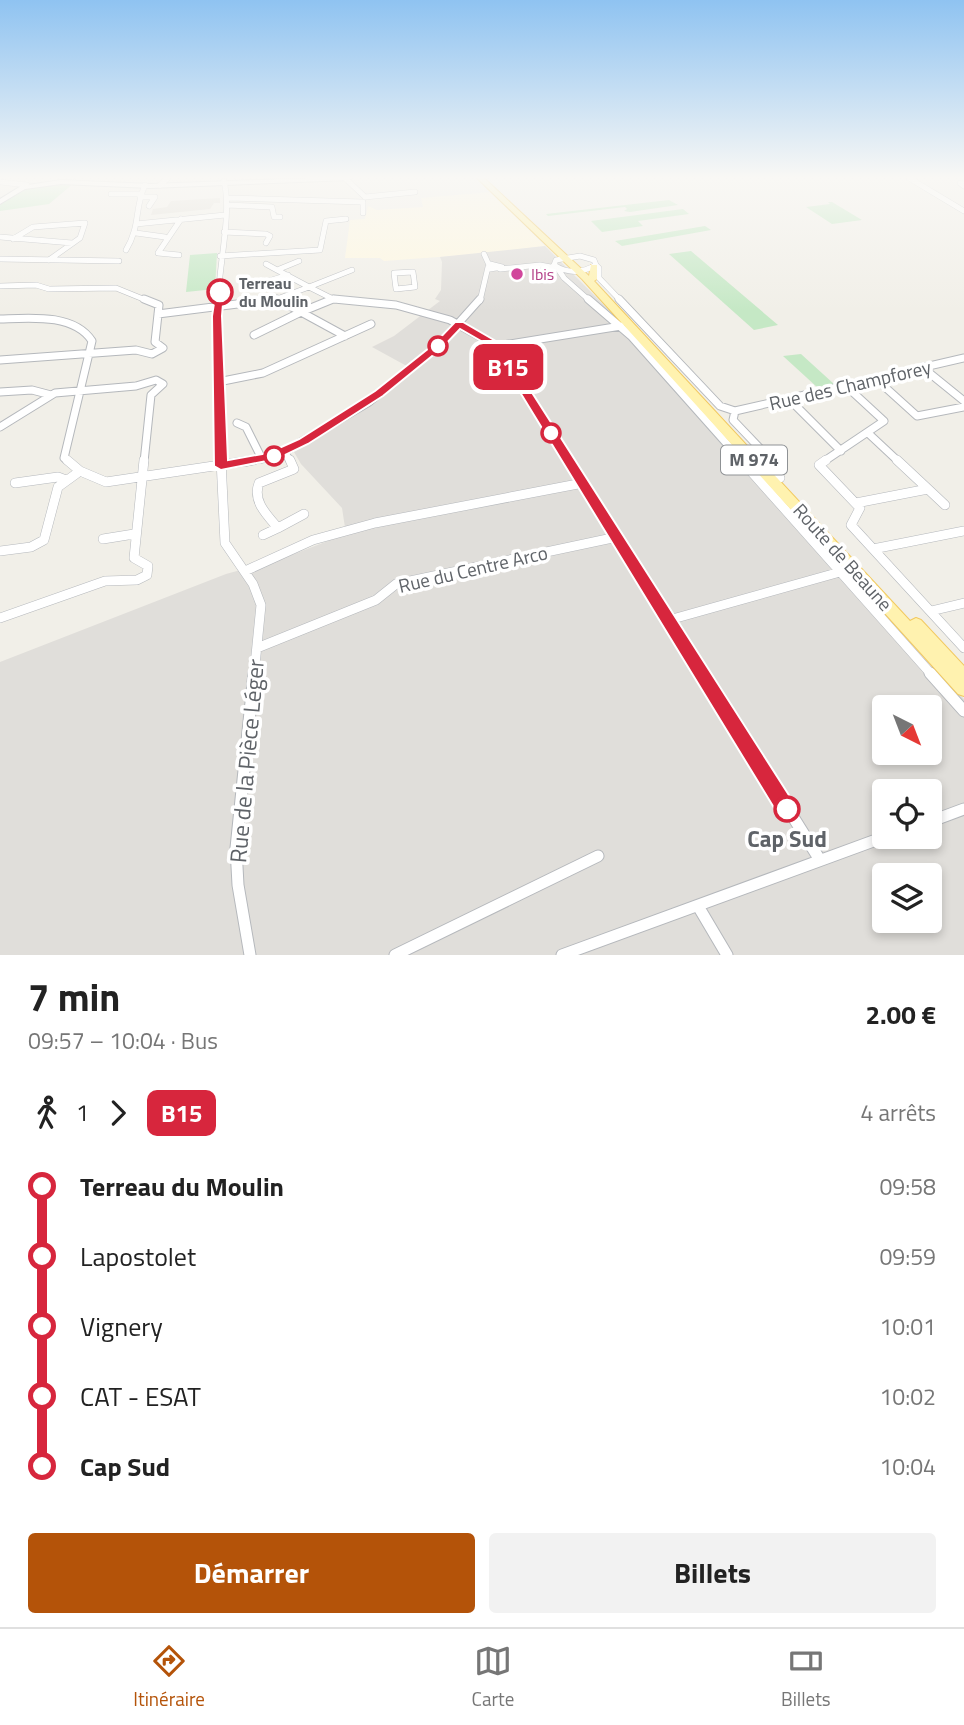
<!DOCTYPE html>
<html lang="fr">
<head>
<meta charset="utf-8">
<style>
  :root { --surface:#fff; --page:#f2f2f2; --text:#222; --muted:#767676; --line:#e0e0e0; --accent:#b45309 }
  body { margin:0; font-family:"Titillium Web",sans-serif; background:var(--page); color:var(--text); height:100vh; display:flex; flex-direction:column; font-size:26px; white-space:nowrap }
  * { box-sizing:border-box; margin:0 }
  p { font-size:23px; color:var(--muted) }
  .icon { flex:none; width:38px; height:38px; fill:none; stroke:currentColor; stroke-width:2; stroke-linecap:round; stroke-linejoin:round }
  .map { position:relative; height:955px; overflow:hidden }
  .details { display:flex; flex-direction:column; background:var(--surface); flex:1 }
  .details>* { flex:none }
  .badge { padding:0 14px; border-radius:10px; font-size:24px; line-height:46px }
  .needle { width:46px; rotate:138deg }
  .controls { position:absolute; left:872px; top:695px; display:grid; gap:14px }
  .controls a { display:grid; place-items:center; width:70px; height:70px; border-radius:7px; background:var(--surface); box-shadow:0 4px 10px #0003; font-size:35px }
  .map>.badge { position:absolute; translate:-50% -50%; box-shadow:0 0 0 4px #fff }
  .legs { display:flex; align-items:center; gap:10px; height:77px; padding:0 28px; font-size:23px }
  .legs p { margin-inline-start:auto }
  .headline { display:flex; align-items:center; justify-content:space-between; height:119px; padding:0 28px }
  h1 { font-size:38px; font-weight:700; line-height:52px }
  .primary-button { display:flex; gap:14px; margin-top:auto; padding:14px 28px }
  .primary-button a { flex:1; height:80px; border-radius:7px; background:var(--accent); color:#fff; font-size:28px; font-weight:700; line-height:80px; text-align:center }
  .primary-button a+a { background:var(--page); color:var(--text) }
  ul { padding:0 28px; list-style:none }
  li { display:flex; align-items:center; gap:24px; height:70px; font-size:26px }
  li i { display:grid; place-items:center; width:10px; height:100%; margin:0 9px; background:currentColor }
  li i::after { content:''; width:18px; height:18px; margin:-9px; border:5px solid; border-radius:50%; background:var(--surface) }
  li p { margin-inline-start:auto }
  li:first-child i { background:linear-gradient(#0000 50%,currentColor 0) }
  li:last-child i { background:linear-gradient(currentColor 50%,#0000 0) }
  .tabs { display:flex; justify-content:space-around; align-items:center; height:98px; border-top:2px solid var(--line); background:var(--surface); font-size:19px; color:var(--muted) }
  .tabs a { display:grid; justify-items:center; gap:4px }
  .tabs .active { color:var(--accent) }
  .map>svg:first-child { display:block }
  .commercial { fill:#fef7e0 }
  .industrial { fill:#e0deda; fill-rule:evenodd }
  .education { fill:#e1ded6 }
  .green { fill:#c5e8c5 }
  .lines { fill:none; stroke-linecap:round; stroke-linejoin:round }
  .street-far3-casing { stroke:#b5b8bc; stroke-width:6 }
  .street-far2-casing { stroke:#b5b8bc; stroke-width:9 }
  .street-far1-casing { stroke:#b5b8bc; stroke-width:10 }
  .street-casing { stroke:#b5b8bc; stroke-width:13 }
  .secondary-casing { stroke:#b6babf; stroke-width:2 }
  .primary-casing { stroke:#f2c960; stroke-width:2 }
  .street-far3 { stroke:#fff; stroke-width:5 }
  .street-far2 { stroke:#fff; stroke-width:7 }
  .street-far1 { stroke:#fff; stroke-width:9 }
  .street { stroke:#fff; stroke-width:11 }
  .secondary { fill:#fff; fill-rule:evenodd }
  .primary { fill:#fff2af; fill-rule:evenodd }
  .line-1 { fill:#d7263d; stroke:#fff; stroke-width:2 }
  .hotel-dot { fill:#d1479c; stroke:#fff; stroke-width:2.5 }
  .stop-1-dot { fill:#fff; stroke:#d7263d; stroke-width:3.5 }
  .labels { text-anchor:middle; stroke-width:7; stroke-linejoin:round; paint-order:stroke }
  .far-hotel-label { font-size:16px; fill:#b23c85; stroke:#fff; text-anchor:start }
  .far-stop-label { font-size:16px; font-weight:bold; fill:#5f6368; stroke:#fff; text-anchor:start }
  .shield { fill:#fff; stroke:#8f9295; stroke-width:2 }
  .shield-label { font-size:18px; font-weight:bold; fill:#5f6368 }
  .street-label { font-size:19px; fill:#5f6368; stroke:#fff }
  .near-street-label { font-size:23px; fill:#5f6368; stroke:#fff }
  .near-stop-label { font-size:23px; font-weight:bold; fill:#5f6368; stroke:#fff }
</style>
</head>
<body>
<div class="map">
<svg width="964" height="955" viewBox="0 0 964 955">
  <rect width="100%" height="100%" fill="#f1efe8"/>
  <path class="commercial" d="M 491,192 L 545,246 L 480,254 L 384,261 L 380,258 L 345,258 L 350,220 L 365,219 L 368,206 L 377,210 L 423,207 L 421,198 Z"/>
  <path class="industrial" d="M 545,246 L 626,327 L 964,699 L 964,955 L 0,955 L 0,662 L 226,574 L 281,559 L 346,534 L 342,508 L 301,464 L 294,452 L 380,398 L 414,370 L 372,347 L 394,336 L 440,301 L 435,299 L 441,290 L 442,262 L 440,257 ZM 884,707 L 929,707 L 929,752 L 884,752 ZM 884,791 L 929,791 L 929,836 L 884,836 ZM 884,875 L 929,875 L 929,920 L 884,920 Z"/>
  <path class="education" d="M 220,198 L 220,203 L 214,203 L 210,209 L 151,215 L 153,209 L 167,207 L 171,201 Z"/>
  <path class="green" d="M 74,183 L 49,204 L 0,211 L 0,205 L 25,187 Z
    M 669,200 L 678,205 L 630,212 L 624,211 L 627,209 L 625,207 L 548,216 L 546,214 Z
    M 828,202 L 832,202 L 862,220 L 832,224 L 806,207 L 830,204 Z
    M 683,209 L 689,214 L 638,221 L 643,226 L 602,232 L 591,221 Z
    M 705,226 L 711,230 L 622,246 L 615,241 Z
    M 691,251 L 778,325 L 754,330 L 669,254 Z
    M 217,253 L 215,289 L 186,292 L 190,255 Z
    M 801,354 L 834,384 L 818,388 L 783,356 Z"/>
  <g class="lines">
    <defs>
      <path id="street-far3" d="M 345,178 L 365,197
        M 909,178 L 964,211
        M 0,182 L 27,185
        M 964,183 L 960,183 L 964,186
        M 160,185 L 168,178
        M 111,194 L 140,194
        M 140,197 L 155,197 L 149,206
        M 365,197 L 415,192
        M 228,198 L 363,202 L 363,213
        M 227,205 L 272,207 L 274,217 L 280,217
        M 136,224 L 225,215
        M 224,232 L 266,234 L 270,236 L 266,243
        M 136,233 L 165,237
        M 0,237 L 72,243
        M 13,239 L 33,227 L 85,223 L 80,238 L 49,260
        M 126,250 C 141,225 134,209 145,185
        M 484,254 L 489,265
        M 179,255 L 158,253 L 181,219
        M 220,256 L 320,250 L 326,221 L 346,219
        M 580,256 L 594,260 L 596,265 C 582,273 568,274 554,265 L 556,260 Z
        M 0,259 L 119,261
        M 266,264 L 277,270 L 299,261
        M 490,264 L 502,267 L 490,269 Z
        M 596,265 L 599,268 L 599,278 L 621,301
        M 500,269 L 540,265 L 556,268
        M 558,269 L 564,278 L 590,301
        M 277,270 L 309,287 L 352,270
        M 413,272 L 415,287 L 396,289 L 394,273 Z
        M 262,283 L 288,275
        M 0,286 L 36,285 L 49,289 L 116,288 L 148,301
        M 333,299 L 352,301
        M 218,301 C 219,264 232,214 224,181
        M 263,301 L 277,299
        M 280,301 L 277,299 L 309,287 L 333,299
        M 329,301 L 333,299
        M 480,301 L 488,267"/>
      <path id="street-far2" d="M 218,299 L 221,462
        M 277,299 L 301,312 L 333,299
        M 334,299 L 396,305 L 450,320 L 497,346
        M 588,299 L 631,336 L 743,462
        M 619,299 L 720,406 L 735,411
        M 158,314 L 277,299
        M 0,319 C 29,318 74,313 92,341 L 64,458 L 69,462
        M 254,335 L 301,312 L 345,336
        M 497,346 L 570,462
        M 497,346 L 621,326
        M 0,360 L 136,350 L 152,354 L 163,348 L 155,342 L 159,305 L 144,299
        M 922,367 L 964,401
        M 875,378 L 917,416 L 964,407
        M 218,382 L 263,373 L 371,324
        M 0,392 L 32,390 L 51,395
        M 789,399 L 841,451
        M 735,411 L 964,358
        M 735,411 L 733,420 L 773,462
        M 237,423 L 246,427 L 262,459
        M 0,427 L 55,393 L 136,386 L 156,380 L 163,384 L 151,395 L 144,462
        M 868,433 L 899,462
        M 284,452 L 291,462
        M 247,462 L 284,452 L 369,402 L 438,346 L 480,299
        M 823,462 L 884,421 L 845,385"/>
      <path id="street-far1" d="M 221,460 L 225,543 L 253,584 L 261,605 L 254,675
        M 290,460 L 294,469 L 259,483 C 252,501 267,515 278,528 L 304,514
        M 569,460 L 704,675
        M 741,460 L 932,675
        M 771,460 L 780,478
        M 826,460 L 819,465 L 860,508 L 851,525 L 964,648
        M 80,471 L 106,482 L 254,460
        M 15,483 L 58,477 L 66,480
        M 928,489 L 945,505
        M 856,503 L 928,489 L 897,460
        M 263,535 L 278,528
        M 103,539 L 134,534
        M 873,549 L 964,531
        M 0,551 L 31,547 L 44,540 L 58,487 L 80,471 L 67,460
        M 245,571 L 313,540 L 375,523 L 583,483
        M 931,611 L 964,603
        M 0,618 L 105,581 L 137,580 L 147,575 L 148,566 L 134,558 L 144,460
        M 669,620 L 840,572
        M 257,648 L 376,600 L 396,584 L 617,537"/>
      <path id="street" d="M 703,673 L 820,860
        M 930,673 L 964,711
        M 929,822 L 964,809
        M 698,906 L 727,955
        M 250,955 L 238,885 L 236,848 L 254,673
        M 395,955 L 598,856
        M 562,955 L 887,836"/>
      <path id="secondary" d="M 314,178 L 352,178 L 349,180 L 150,188 L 61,184 L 25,189 L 0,204 L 0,199 L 21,186 L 61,180 L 150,184 Z"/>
      <path id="primary" d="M 477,178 L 484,178 L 589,276 L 591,265 L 597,265 L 597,279 L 594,281 L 910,621 L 916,618 L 921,620 L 964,666 L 964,696 L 958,694 L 582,279 Z"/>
    </defs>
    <use href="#street-far3" class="street-far3-casing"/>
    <use href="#street-far2" class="street-far2-casing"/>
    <use href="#street-far1" class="street-far1-casing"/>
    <use href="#street" class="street-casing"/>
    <use href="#secondary" class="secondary-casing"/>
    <use href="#primary" class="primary-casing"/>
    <use href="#street-far3" class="street-far3"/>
    <use href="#street-far2" class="street-far2"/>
    <use href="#street-far1" class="street-far1"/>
    <use href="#street" class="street"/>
    <use href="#secondary" class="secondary"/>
    <use href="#primary" class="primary"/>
  </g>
  <linearGradient id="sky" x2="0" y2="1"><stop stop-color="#8fc3f1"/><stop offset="0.57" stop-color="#f9f8f5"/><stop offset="1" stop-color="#f9f8f5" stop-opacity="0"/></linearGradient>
  <rect width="964" height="311" fill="url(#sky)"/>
  <path class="line-1" d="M 216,290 L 224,292 L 222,316 L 228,460 L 268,453 L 299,439 L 375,391 L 434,344 L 455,322 L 463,322 L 501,344 L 794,803 L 797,809 L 794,816 L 787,819 L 779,816 L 493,348 L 460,329 L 442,348 L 383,396 L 308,444 L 277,459 L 221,470 L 214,466 L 212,316 Z"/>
  <circle class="hotel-dot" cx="517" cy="274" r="7"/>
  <g class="stop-1-dot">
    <circle cx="220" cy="292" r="12"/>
    <circle cx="438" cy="346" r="9"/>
    <circle cx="551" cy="433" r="9"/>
    <circle cx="274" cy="456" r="9"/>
    <circle cx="787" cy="809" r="12"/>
  </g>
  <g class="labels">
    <g class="far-hotel-label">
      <text x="531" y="280">Ibis</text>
    </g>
    <g class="far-stop-label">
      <text x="239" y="289">Terreau<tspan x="239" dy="18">du Moulin</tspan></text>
    </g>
    <rect class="shield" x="721" y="445.5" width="66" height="29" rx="5"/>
    <g class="shield-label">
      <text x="754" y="466">M 974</text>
    </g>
    <g class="street-label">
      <text transform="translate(850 385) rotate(-13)" y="7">Rue des Champforey</text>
      <text transform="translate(843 557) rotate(48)" y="7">Route de Beaune</text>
      <text transform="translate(473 569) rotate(-13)" y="7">Rue du Centre Arco</text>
    </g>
    <g class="near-street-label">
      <text transform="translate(247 761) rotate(-85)" y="8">Rue de la Pièce Léger</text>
    </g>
    <g class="near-stop-label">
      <text x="787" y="847">Cap Sud</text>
    </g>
  </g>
</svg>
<div class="controls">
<a><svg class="needle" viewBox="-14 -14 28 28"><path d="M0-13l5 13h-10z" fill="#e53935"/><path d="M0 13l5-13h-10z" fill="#767676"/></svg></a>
<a><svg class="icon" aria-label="locate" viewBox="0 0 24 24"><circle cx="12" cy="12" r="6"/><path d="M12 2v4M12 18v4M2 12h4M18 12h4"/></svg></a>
<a><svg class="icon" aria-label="layers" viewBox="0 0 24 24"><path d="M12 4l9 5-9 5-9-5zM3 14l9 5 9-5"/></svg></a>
</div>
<b class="badge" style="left:508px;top:367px;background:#d7263d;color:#fff">B15</b>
</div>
<section class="details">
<div class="headline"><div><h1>7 min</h1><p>09:57 – 10:04 · Bus</p></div><b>2.00 €</b></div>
<div class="legs"><svg class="icon" aria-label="walk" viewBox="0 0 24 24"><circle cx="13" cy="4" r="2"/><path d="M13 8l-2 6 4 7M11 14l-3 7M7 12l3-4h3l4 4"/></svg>1<svg class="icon" aria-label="forward" viewBox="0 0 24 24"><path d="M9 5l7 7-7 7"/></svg><b class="badge" style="background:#d7263d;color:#fff">B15</b><p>4 arrêts</p></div>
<ul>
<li><i style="color:#d7263d"></i><b>Terreau du Moulin</b><p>09:58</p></li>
<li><i style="color:#d7263d"></i><span>Lapostolet</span><p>09:59</p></li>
<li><i style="color:#d7263d"></i><span>Vignery</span><p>10:01</p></li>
<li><i style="color:#d7263d"></i><span>CAT - ESAT</span><p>10:02</p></li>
<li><i style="color:#d7263d"></i><b>Cap Sud</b><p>10:04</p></li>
</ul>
<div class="primary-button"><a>Démarrer</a><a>Billets</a></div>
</section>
<nav class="tabs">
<a class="active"><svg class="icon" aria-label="directions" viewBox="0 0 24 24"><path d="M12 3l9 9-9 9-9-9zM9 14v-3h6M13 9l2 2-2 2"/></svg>Itinéraire</a>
<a><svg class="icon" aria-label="map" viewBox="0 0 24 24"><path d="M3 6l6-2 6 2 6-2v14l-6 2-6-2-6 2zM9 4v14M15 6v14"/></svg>Carte</a>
<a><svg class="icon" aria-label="tickets" viewBox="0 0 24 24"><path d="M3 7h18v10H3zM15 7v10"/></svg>Billets</a>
</nav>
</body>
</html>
